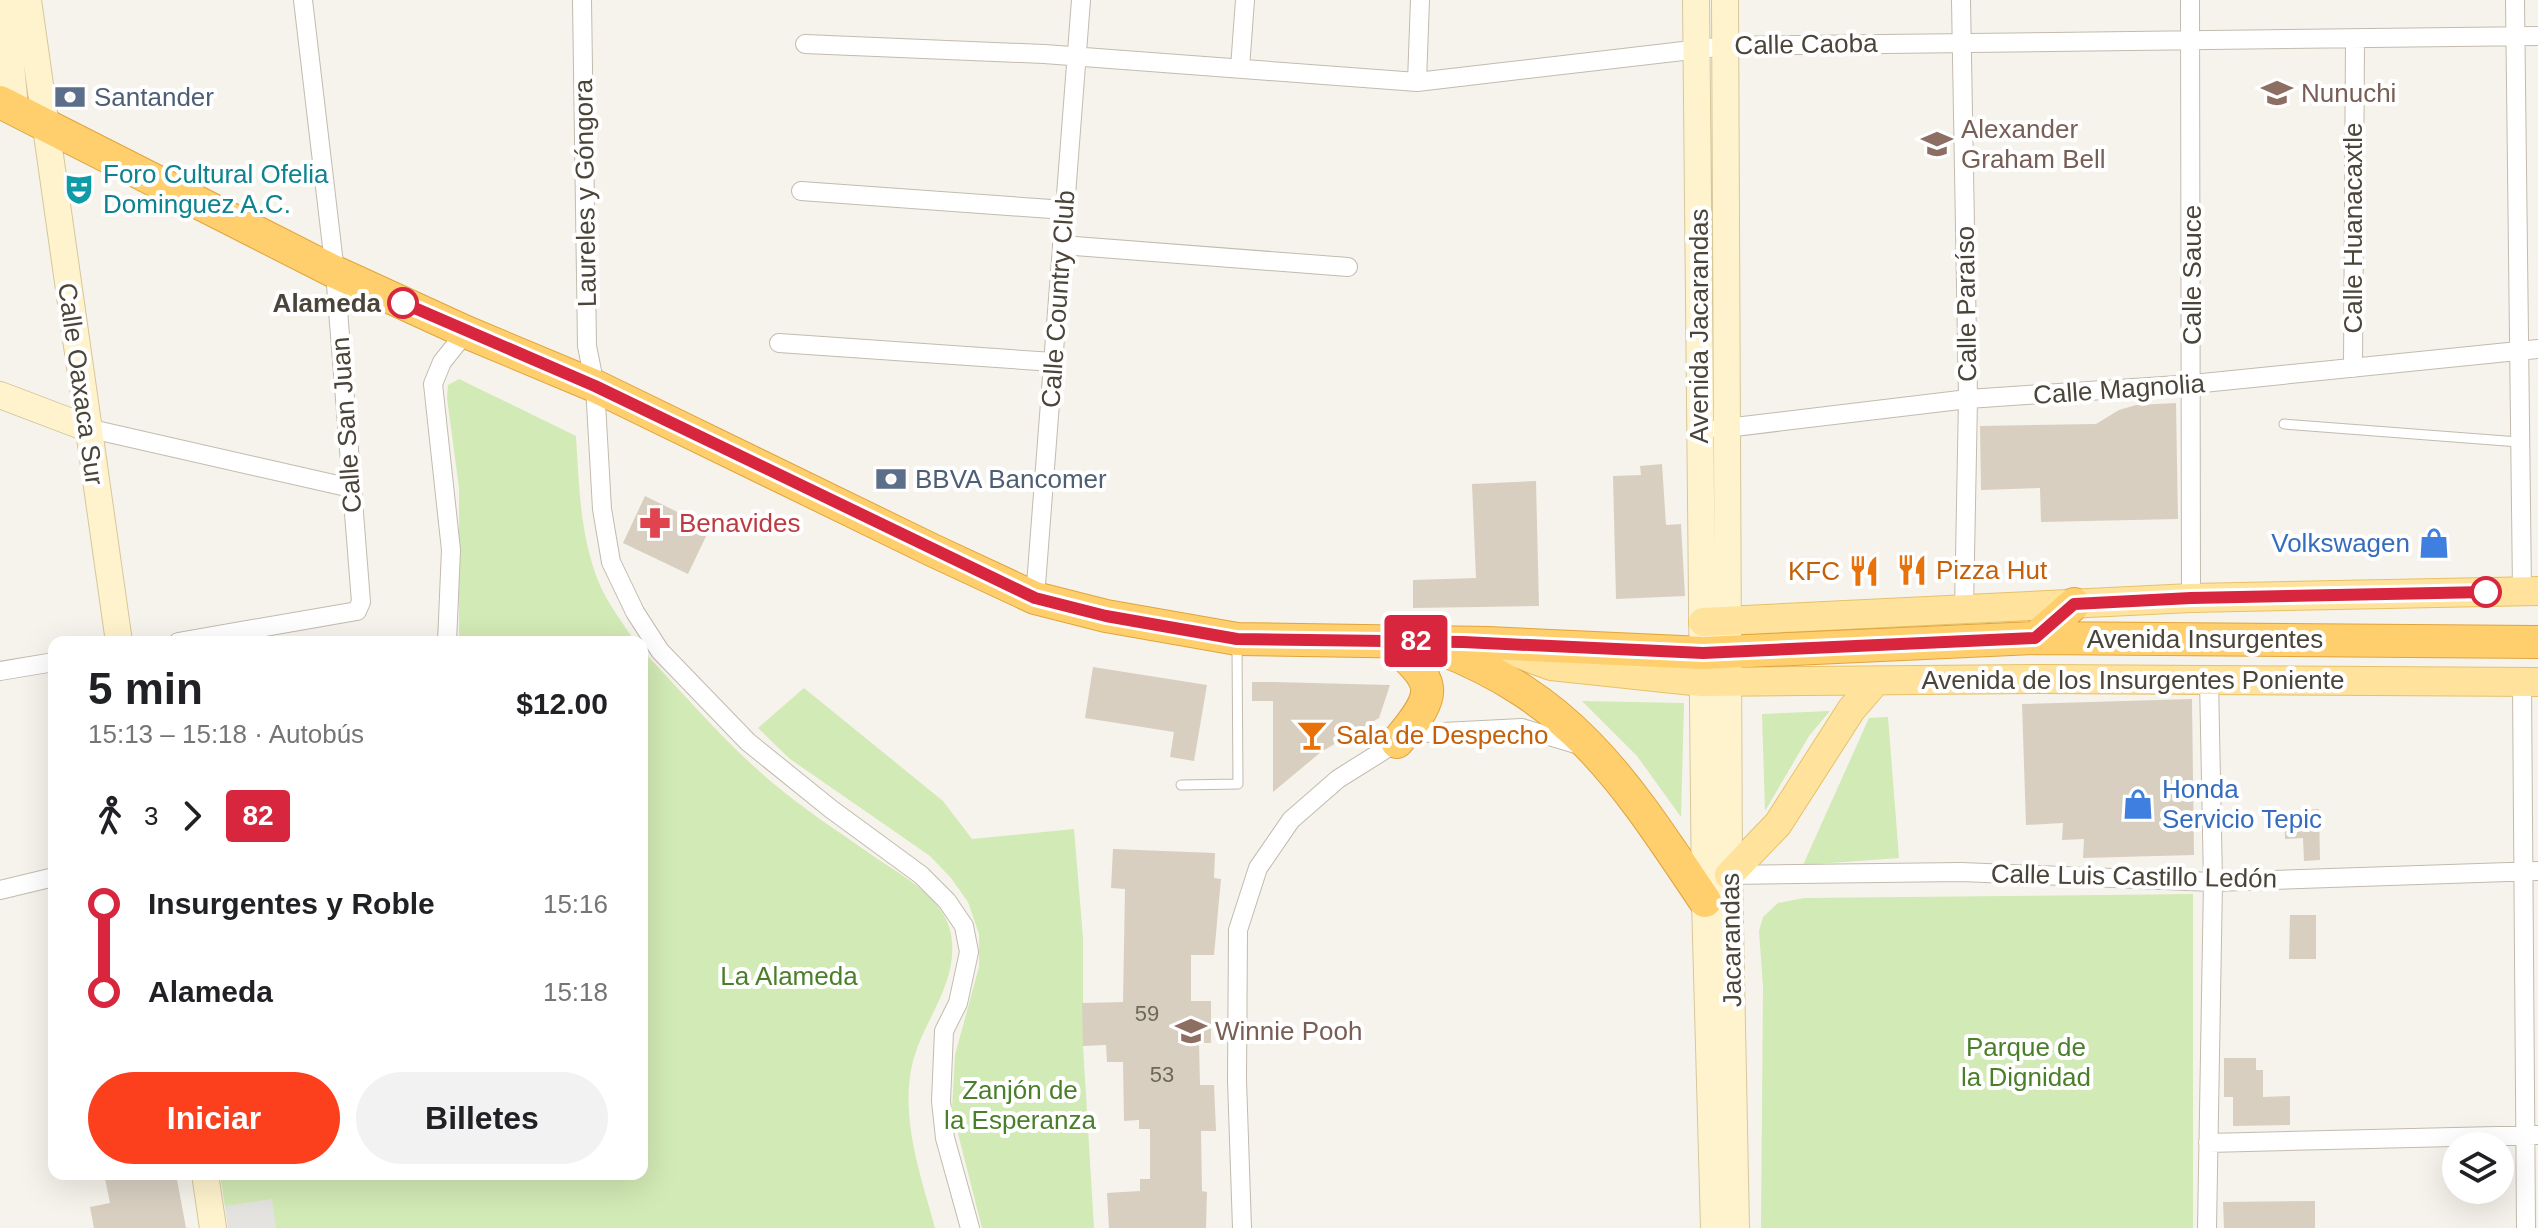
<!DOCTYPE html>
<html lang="es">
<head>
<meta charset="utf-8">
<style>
  :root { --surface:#fff; --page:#f2f2f2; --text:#202124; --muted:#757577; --accent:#fc3f1d }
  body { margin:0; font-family:Arial,sans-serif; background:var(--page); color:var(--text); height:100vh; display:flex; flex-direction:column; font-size:30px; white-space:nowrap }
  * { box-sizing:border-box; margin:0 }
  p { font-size:26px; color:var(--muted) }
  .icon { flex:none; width:44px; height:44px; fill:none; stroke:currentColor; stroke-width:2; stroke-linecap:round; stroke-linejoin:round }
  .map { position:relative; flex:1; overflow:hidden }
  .panel { position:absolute; left:48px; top:636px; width:600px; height:544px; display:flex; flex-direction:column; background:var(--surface); border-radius:16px; box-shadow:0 8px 32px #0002 }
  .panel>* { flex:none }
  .badge { padding:0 16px; border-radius:6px; font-size:28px; line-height:52px }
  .controls { position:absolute; left:2442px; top:1132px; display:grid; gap:16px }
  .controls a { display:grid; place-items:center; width:72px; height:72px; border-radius:50%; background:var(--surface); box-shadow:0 8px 32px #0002; font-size:40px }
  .map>.badge { position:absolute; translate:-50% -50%; box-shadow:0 0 0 4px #fff }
  .legs { display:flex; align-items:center; gap:12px; height:88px; padding:0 40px; font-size:26px }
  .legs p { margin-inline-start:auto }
  .overview { display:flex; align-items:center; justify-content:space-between; height:136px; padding:0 40px }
  h1 { font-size:44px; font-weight:700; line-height:60px }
  .cta { display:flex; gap:16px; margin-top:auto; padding:16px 40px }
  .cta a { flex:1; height:92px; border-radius:48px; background:var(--accent); color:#fff; font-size:32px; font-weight:700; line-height:92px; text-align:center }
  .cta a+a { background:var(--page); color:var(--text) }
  ul { padding:0 40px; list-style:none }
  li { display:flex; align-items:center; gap:28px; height:88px; font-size:30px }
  li i { display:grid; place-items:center; width:12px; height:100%; margin:0 10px; background:currentColor }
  li i::after { content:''; width:20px; height:20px; margin:-10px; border:6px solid; border-radius:50%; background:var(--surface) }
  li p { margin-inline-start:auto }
  li:first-child i { background:linear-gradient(#0000 50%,currentColor 0) }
  li:last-child i { background:linear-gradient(currentColor 50%,#0000 0) }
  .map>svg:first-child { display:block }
  .green { fill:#d2eab5 }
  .parking { fill:#e5e3e0 }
  .building { fill:#d8cfc1 }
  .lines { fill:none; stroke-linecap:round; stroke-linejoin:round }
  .lane-casing { stroke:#c2bbae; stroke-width:11 }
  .street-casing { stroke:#c2bbae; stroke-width:20 }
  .secondary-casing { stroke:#d6c79b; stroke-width:28 }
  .primary-casing { stroke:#e6c16a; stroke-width:30 }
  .highway-casing { stroke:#e0a43c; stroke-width:34 }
  .lane { stroke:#fff; stroke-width:9 }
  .street { stroke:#fff; stroke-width:18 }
  .secondary { stroke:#fff3cd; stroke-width:26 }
  .primary { stroke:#ffe39c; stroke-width:28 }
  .highway { stroke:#ffcf6e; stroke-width:32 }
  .line-1-casing { stroke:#fff; stroke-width:18 }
  .line-1 { stroke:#d7263d; stroke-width:12 }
  .stop-1-dot { fill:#fff; stroke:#d7263d; stroke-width:4 }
  .labels { text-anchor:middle; stroke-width:8; stroke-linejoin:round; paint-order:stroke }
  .number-label { font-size:22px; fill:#6e675b }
  .street-label { font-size:26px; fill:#4b4439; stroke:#fff }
  .education-label { font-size:26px; fill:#785e54; stroke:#fff; text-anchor:start }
  .service-label { font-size:26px; fill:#4e5e75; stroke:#fff; text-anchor:start }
  .culture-label { font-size:26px; fill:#0d838f; stroke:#fff; text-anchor:start }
  .stop-label { font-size:26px; font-weight:bold; fill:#4b4439; stroke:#fff; text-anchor:end }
  .health-label { font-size:26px; fill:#be3a42; stroke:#fff; text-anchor:start }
  .shop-label { font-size:26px; fill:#366cbe; stroke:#fff; text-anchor:end }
  .food-label { font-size:26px; fill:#c56008; stroke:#fff; text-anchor:start }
  .park-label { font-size:26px; fill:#4a7f2a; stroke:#fff }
</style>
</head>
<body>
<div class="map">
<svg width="2538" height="1228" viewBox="0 0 2538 1228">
  <rect width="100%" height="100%" fill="#f6f3ec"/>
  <path class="green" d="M 459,379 L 576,436 C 579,486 580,536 599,583 C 608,604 623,623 635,642 L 459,642 L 459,488 L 447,398 L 448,385 Z
    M 642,650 C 685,695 726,744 774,784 C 805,810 839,832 872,855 C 903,877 949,899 952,941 C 956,986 924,1020 913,1061 C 899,1116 921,1176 935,1228 L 228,1228 L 220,1174 L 642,1174 Z
    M 804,688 L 943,801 L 972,839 L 1074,829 L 1083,938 L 1083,1046 L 1094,1228 L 982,1228 L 952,1110 L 955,1055 L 979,967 L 979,934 L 968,902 L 951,878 L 930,856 L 790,759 L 758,728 Z
    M 1582,701 L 1684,703 L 1681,817 L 1637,756 Z
    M 1830,711 L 1809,736 L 1765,811 L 1762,714 Z
    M 1888,717 L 1899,858 L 1803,865 L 1869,718 Z
    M 2193,894 L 2193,1228 L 1761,1228 L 1763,987 L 1759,931 L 1763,917 L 1778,903 L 1804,898 Z"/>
  <path class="parking" d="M 272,1199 L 276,1228 L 228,1228 L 225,1206 Z"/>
  <path class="building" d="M 2176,403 L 2178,519 L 2041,522 L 2040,488 L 1981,490 L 1980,426 L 2096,424 L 2119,410 L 2136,405 Z
    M 1662,464 L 1666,525 L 1681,524 L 1685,596 L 1616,599 L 1613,476 L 1641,475 L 1640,466 Z
    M 1536,481 L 1539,606 L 1413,608 L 1413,580 L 1476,578 L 1472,484 Z
    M 645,496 L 710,528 L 688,574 L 623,543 Z
    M 1093,667 L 1207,685 L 1194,761 L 1170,757 L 1174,732 L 1085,718 Z
    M 1252,682 L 1273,682 L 1390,685 L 1379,718 L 1321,752 L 1273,792 L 1273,701 L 1252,701 Z
    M 2192,699 L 2194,855 L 2083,858 L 2084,839 L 2062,840 L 2063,823 L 2026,825 L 2022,704 Z
    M 2319,809 L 2320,860 L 2304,861 L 2303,838 L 2285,839 L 2284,811 Z
    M 1113,849 L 1215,853 L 1214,878 L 1221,879 L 1214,955 L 1191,955 L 1191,1001 L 1211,1001 L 1211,1043 L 1199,1043 L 1200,1085 L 1214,1085 L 1216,1131 L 1201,1131 L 1202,1191 L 1207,1192 L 1206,1228 L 1109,1228 L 1107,1193 L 1140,1191 L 1140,1179 L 1150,1179 L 1150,1129 L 1139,1129 L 1139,1120 L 1124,1121 L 1123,1062 L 1107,1062 L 1106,1045 L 1083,1046 L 1082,1003 L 1123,1002 L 1125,889 L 1111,888 Z
    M 2290,915 L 2316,915 L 2316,959 L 2289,959 Z
    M 2224,1058 L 2256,1058 L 2256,1070 L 2263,1070 L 2263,1097 L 2290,1096 L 2290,1125 L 2233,1126 L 2233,1097 L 2224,1097 Z
    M 104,1174 L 176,1174 L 186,1228 L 94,1228 L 90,1207 L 110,1203 Z
    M 2315,1201 L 2315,1228 L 2224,1228 L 2223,1202 Z"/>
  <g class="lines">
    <defs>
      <path id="lane" d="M 2284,424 L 2519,442
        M 1181,785 L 1238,784 L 1237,646"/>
      <path id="street" d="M 582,0 L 587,346 L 595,386 L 602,509 L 611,562 L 635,612 L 660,651 L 748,742 L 831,809 L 921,875 L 947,901 L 964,926 L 969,952 L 958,1003 L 944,1031 L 941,1101 L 945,1138 L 970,1228
        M 1961,0 L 1968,399 L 1964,609
        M 2190,0 L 2191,598
        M 2515,0 L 2522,591
        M 805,44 L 1044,54 L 1417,82 L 1726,46 L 2538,36
        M 1240,68 L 1245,0
        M 1417,82 L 1420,0
        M 801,191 L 1065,210
        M 1062,245 L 1348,267
        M 779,343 L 1053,362
        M 2353,368 L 2355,40
        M 87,428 L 351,488
        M 1718,429 L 1968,399 L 2193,384 L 2538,349
        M 1035,598 L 1081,0
        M 178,642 L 357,611 L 361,602 L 335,272 L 303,0
        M 447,642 L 451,550 L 433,384 L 442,362 L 466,332
        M 0,671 L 54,662
        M 2522,682 L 2526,1228
        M 1729,875 L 1961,872 L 2213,882 L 2538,871
        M 0,890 L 54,877
        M 2208,1143 L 2538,1135
        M 1242,1228 L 1237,1080 L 1238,930 L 1258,868 L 1291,820 L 1338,779 L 1397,742 L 1423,733 L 1522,728 L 1579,745
        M 2207,1228 L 2213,882 L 2209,679"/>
      <path id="secondary" d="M 5,0 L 15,108
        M 28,0 L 119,642
        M 1696,0 L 1705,901 L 1714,1228
        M 1725,0 L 1729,875 L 1736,1228
        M 0,395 L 87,428
        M 205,1174 L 213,1228"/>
      <path id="primary" d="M 1703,622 L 2191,598 L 2538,591
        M 1503,648 L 1551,666 L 1702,682 L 2042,679 L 2538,682
        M 1729,875 L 1778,824 L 1851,710 L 1876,681"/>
      <path id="highway" d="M 0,102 L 335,272 L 466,332 L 595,386 L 932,550 L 1035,598 L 1106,616 L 1237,639 L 1488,643 L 1703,653 L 2035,638 L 2538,642
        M 2035,638 L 2074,604
        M 1388,640 C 1436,683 1441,690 1397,742
        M 1438,648 C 1576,701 1626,784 1705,901"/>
    </defs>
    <use href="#lane" class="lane-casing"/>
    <use href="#street" class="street-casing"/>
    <use href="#secondary" class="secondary-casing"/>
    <use href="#primary" class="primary-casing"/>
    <use href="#highway" class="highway-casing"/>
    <use href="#lane" class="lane"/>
    <use href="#street" class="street"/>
    <use href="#secondary" class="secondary"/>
    <use href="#primary" class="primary"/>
    <use href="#highway" class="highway"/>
  </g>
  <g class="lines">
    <defs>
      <path id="line-1" d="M 403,303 L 595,386 L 1035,598 L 1106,616 L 1237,639 L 1463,642 L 1703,653 L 2035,638 L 2074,604 L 2191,598 L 2486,592"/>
    </defs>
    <use href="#line-1" class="line-1-casing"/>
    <use href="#line-1" class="line-1"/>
  </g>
  <defs>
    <symbol id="school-bare" viewBox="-9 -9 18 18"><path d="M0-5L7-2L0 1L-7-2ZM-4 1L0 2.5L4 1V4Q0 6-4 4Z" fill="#8d6e63" stroke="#fff" stroke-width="2.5" paint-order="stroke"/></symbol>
    <symbol id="bank-bare" viewBox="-9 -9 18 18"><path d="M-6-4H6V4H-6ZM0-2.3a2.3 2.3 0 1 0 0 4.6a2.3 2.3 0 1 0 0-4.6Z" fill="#5c6f8a" stroke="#fff" stroke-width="2.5" paint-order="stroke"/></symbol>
    <symbol id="theatre-bare" viewBox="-9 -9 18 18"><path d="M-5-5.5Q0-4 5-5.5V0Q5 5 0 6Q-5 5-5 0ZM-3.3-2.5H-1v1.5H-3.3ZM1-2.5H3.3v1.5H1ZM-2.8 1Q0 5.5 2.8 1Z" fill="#0f9aa8" stroke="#fff" stroke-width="2.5" paint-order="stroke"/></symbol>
    <symbol id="pharmacy-bare" viewBox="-9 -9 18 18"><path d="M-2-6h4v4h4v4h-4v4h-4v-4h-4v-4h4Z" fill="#e0444e" stroke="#fff" stroke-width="2.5" paint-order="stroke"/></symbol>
    <symbol id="shop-bare" viewBox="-9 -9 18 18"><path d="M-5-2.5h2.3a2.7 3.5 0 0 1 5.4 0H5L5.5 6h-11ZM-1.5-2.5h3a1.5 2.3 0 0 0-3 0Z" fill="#3f7fe0" stroke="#fff" stroke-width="2.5" paint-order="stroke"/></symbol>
    <symbol id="restaurant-bare" viewBox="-9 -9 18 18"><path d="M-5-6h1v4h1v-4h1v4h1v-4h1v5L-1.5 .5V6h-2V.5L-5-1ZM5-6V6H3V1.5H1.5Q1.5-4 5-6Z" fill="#e8710a" stroke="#fff" stroke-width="2.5" paint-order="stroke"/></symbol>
    <symbol id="bar-bare" viewBox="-9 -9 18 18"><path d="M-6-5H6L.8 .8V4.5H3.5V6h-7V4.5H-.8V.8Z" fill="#e8710a" stroke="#fff" stroke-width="2.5" paint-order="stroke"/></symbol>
  </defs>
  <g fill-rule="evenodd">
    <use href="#school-bare" x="2255" y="71" width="44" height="44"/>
    <use href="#bank-bare" x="48" y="75" width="44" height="44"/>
    <use href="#school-bare" x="1915" y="122" width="44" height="44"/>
    <use href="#theatre-bare" x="57" y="167" width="44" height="44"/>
    <use href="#bank-bare" x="869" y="457" width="44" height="44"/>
    <use href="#pharmacy-bare" x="633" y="501" width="44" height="44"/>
    <use href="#shop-bare" x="2412" y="521" width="44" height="44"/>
    <use href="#restaurant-bare" x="1890" y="548" width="44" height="44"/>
    <use href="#restaurant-bare" x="1842" y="549" width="44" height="44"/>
    <use href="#bar-bare" x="1290" y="713" width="44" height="44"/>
    <use href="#shop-bare" x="2116" y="782" width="44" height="44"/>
    <use href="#school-bare" x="1169" y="1009" width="44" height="44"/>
  </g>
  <g class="stop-1-dot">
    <circle cx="403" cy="303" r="14"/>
    <circle cx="2486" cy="592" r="14"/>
  </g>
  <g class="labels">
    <g class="number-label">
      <text x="1147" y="1021">59</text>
      <text x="1162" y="1082">53</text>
    </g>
    <g class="street-label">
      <text transform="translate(1806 44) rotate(-1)" y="9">Calle Caoba</text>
      <text transform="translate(585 193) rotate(-91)" y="9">Laureles y Góngora</text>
      <text transform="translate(2353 228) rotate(-90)" y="9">Calle Huanacaxtle</text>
      <text transform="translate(2192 275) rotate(-90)" y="9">Calle Sauce</text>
      <text transform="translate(1058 299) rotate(-86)" y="9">Calle Country Club</text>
      <text transform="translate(1966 304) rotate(-91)" y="9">Calle Paraíso</text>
      <text transform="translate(1699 326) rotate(-90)" y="9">Avenida Jacarandas</text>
      <text transform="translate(81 384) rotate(82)" y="9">Calle Oaxaca Sur</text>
      <text transform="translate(2119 389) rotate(-4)" y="9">Calle Magnolia</text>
      <text transform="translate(346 425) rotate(-94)" y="9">Calle San Juan</text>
      <text x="2205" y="648">Avenida Insurgentes</text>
      <text x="2133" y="689">Avenida de los Insurgentes Poniente</text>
      <text transform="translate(2134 876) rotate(1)" y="9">Calle Luis Castillo Ledón</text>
      <text transform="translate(1731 940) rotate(-91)" y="9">Jacarandas</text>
    </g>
    <g class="education-label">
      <text x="2301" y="102">Nunuchi</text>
      <text x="1961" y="138">Alexander<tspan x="1961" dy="30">Graham Bell</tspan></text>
      <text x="1215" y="1040">Winnie Pooh</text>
    </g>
    <g class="service-label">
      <text x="94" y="106">Santander</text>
      <text x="915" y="488">BBVA Bancomer</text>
    </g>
    <g class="culture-label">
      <text x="103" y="183">Foro Cultural Ofelia<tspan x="103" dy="30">Dominguez A.C.</tspan></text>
    </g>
    <g class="stop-label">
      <text x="381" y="312">Alameda</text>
    </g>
    <g class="health-label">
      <text x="679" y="532">Benavides</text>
    </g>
    <g class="shop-label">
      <text x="2410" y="552">Volkswagen</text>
      <text x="2162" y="798" text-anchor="start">Honda<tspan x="2162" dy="30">Servicio Tepic</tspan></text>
    </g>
    <g class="food-label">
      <text x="1936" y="579">Pizza Hut</text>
      <text x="1840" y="580" text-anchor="end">KFC</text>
      <text x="1336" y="744">Sala de Despecho</text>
    </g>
    <g class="park-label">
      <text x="789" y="985">La Alameda</text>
      <text x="2026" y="1056">Parque de<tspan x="2026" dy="30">la Dignidad</tspan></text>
      <text x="1020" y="1099">Zanjón de<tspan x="1020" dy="30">la Esperanza</tspan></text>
    </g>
  </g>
</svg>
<div class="controls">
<a><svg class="icon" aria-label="layers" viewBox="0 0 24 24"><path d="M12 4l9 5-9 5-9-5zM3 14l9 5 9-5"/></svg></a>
</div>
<b class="badge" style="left:1416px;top:641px;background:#d7263d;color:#fff">82</b>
<section class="panel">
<div class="overview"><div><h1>5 min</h1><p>15:13 – 15:18 · Autobús</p></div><b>$12.00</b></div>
<div class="legs"><svg class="icon" aria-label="walk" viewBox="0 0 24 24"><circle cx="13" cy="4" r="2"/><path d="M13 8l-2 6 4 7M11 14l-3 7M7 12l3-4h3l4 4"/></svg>3<svg class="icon" aria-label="forward" viewBox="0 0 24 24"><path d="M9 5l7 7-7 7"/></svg><b class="badge" style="background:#d7263d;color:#fff">82</b></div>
<ul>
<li><i style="color:#d7263d"></i><b>Insurgentes y Roble</b><p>15:16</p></li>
<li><i style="color:#d7263d"></i><b>Alameda</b><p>15:18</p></li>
</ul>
<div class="cta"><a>Iniciar</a><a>Billetes</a></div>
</section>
</div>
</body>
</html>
